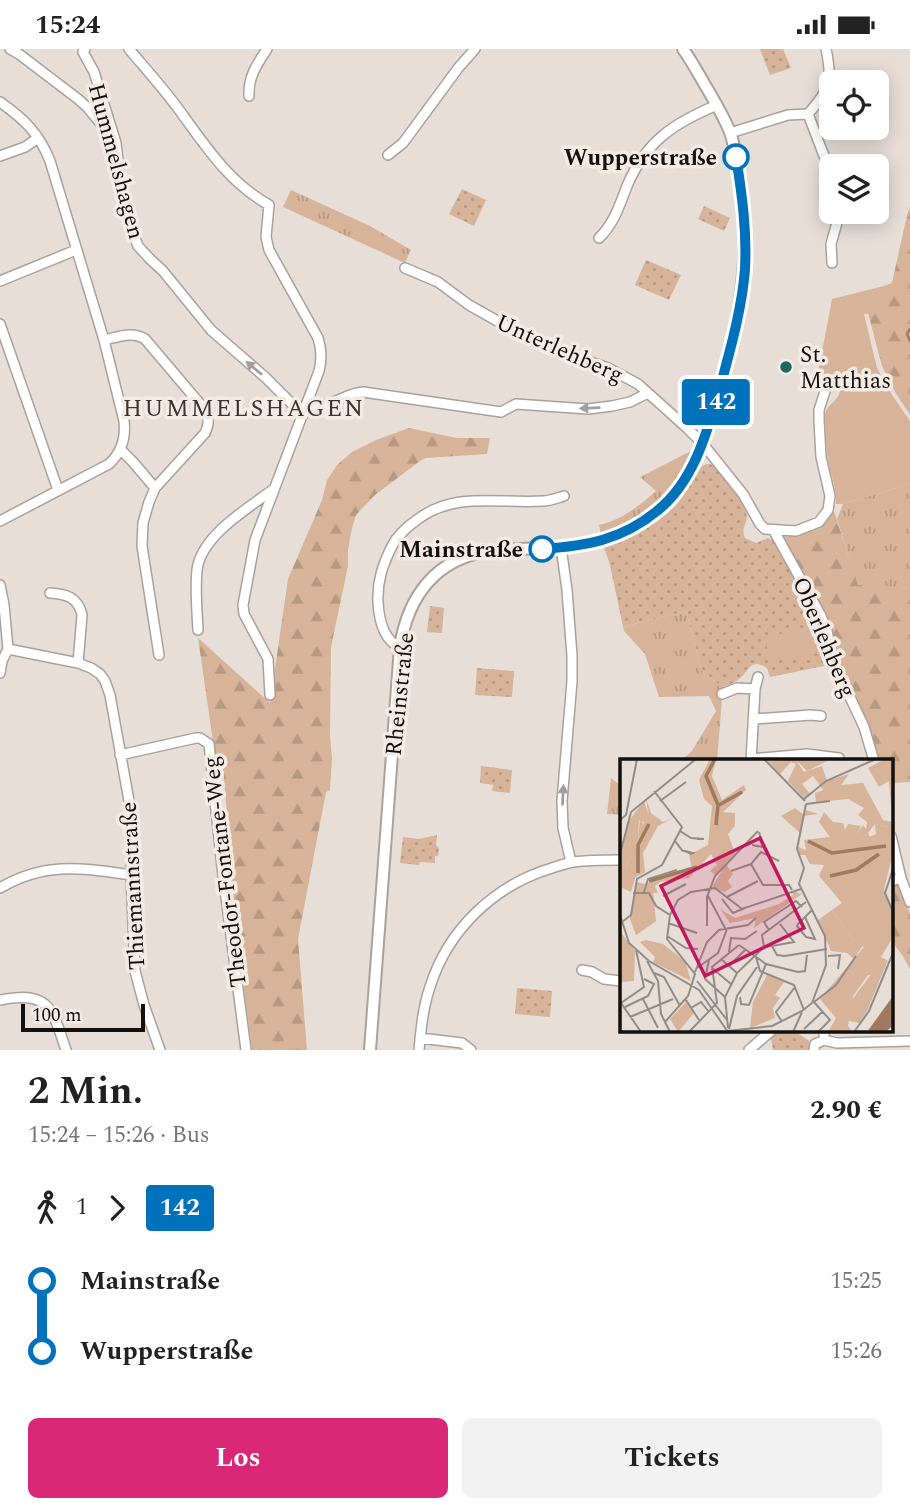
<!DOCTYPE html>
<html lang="de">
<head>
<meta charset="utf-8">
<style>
  :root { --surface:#fff; --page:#f2f2f2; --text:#222; --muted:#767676; --accent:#db2777 }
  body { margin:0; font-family:Spectral,serif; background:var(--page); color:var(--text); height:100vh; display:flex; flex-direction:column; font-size:26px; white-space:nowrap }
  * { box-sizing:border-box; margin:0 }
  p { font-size:23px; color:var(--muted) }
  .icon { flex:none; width:38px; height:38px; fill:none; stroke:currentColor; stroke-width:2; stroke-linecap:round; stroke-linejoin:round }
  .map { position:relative; height:1001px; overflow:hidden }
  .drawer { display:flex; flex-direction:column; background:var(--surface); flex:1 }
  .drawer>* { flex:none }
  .badge { padding:0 14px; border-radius:5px; font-size:24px; line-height:46px }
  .controls { position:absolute; left:819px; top:21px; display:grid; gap:14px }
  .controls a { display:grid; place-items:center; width:70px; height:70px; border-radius:10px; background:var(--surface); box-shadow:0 4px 18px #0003; font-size:35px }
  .scale { position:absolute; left:21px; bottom:18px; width:124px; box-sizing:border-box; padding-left:7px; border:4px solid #13100e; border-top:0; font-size:19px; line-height:24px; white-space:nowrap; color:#13100e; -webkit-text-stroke:5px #f4ebe5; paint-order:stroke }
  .map>.badge { position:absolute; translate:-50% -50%; box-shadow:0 0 0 4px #fff }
  .legs { display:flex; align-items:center; gap:10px; height:77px; padding:0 28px; font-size:23px }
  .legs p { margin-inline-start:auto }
  .headline { display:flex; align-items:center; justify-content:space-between; height:119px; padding:0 28px }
  h1 { font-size:38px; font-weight:700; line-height:52px }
  .button { display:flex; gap:14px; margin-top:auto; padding:14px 28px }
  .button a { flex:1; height:80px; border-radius:10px; background:var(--accent); color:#fff; font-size:28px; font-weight:700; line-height:80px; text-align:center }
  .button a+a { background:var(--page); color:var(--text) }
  ul { padding:0 28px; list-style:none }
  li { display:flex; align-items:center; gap:24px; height:70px; font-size:26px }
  li i { display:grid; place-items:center; width:10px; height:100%; margin:0 9px; background:currentColor }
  li i::after { content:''; width:18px; height:18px; margin:-9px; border:5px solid; border-radius:50%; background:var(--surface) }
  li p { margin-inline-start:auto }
  li:first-child i { background:linear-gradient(#0000 50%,currentColor 0) }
  li:last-child i { background:linear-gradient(currentColor 50%,#0000 0) }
  .status { display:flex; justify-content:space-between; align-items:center; height:49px; padding:0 35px; background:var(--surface); direction:ltr }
  .status svg { height:19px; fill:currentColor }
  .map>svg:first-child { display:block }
  .grass { fill:url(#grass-tufts) }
  .forest { fill:url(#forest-firs) }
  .park { fill:url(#park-dots) }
  .garden { fill:#d6b399 }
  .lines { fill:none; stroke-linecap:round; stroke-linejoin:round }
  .stream { stroke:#9f7a5f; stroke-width:2.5 }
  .minor-casing { stroke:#a9a19c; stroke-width:12 }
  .tertiary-casing { stroke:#a9a19c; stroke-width:14 }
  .minor { stroke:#fff; stroke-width:9 }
  .tertiary { stroke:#fff; stroke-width:10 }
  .oneway { fill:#a19f9f }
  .line-1-casing { stroke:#fff; stroke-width:16 }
  .line-1 { stroke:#0072bc; stroke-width:10 }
  .stop-1-dot { fill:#fff; stroke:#0072bc; stroke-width:3.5 }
  .poi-dot { fill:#1e6860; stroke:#f4ebe5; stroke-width:2.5 }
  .labels { text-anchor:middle; stroke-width:7; stroke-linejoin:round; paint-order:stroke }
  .stop-label { font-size:23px; font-weight:bold; fill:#13100e; stroke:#f4ebe5; text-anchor:end }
  .street-label { font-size:23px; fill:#13100e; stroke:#f4ebe5 }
  .poi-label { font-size:23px; fill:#13100e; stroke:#f4ebe5; text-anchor:start }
  .neighbourhood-label { font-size:24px; letter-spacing:2px; fill:#3b3430; stroke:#f4ebe5 }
  .inset-river { fill:none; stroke:#9f7a5f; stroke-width:3.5 }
  .inset-road { fill:none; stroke:#928c87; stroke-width:2 }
  .view { fill:#c2185b; fill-opacity:0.15; stroke:#c2185b; stroke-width:3.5 }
  .inset-edge { fill:none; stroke:#13100e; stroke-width:3.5 }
</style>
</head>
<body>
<div class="status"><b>15:24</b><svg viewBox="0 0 49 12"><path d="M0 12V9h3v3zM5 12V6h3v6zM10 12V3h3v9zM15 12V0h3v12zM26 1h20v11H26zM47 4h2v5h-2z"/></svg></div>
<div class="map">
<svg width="910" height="1001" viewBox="0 0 910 1001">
  <defs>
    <pattern id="grass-tufts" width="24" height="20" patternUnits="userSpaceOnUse" patternTransform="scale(1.75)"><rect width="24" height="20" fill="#d6b399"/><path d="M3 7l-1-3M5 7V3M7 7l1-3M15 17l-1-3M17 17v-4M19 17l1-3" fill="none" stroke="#b79983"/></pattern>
    <pattern id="forest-firs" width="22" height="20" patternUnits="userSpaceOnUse" patternTransform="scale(1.75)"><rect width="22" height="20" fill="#d6b399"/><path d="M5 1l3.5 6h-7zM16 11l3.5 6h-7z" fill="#b79983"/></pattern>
    <pattern id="park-dots" width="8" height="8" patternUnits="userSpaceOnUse" patternTransform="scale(1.75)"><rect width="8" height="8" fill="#d6b399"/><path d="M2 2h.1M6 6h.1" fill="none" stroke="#b79983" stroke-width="1.8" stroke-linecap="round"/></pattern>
  </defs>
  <rect width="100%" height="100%" fill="#e7ded8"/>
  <path class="grass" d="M 291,141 L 370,177 L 411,201 L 405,214 L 283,158 Z
    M 691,402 C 689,409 687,417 683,423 C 668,447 630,480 601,485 L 599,476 C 622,471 639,457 656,442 L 640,428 Z
    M 910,435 L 910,540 L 858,537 L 837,470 L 843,455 Z
    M 686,562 L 702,623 L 723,638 L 717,712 L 681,712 L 692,702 L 716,662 L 709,647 L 659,648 L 645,605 L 624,582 L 623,578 Z
    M 611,729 L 621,737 L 621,766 L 607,765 Z"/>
  <path class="forest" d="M 910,158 L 910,366 L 895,343 L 882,317 L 868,264 L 884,263 L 884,237 L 892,234 L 907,166 Z
    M 409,379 L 457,389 L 490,389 L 487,405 L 426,409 L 420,412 L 375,446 L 356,466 L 352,479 L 348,501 L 348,517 L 331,598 L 330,687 L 332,709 L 330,741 L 326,743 L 298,890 L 307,1001 L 252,1001 L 243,932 L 240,932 L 228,828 L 232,827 L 223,717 L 216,713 L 198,589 L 270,654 L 288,530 L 322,451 L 327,431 L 337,416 L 352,403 L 376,391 Z
    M 834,462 L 858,536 L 910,540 L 910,733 L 891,734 L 891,712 L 879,712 L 866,674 L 782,488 L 800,486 L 820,479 Z
    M 898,833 L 910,865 L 910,920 L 902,906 L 891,891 L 891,836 Z"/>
  <path class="park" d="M 760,0 L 783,0 L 791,19 L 770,26 Z
    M 462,140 L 486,151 L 474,177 L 449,165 Z
    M 704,157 L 730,169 L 724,182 L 698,170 Z
    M 646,211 L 681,226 L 669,251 L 635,236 Z
    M 707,415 C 709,415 711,415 713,416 C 721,420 747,458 747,468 C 746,477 741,479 745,489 L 756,494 L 768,489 L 775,492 L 815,565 L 825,595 L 829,616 L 770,628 L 767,619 C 749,608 750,622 739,630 C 734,634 728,636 723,638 L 702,623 L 686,562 L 623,578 L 610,516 L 604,498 C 630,489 658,476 677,455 C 685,445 692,433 698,422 L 702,417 Z
    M 430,557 L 444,559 L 442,584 L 427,583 Z
    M 477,619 L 514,622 L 512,648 L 475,646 Z
    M 481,717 L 512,721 L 510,744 L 492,742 L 493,736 L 480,734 Z
    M 437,786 L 436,796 L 439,799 L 438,807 L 435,807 L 435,814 L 420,813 L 419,816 L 400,814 L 403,788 L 419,790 Z
    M 517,939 L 552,942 L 550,968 L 515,965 Z
    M 778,982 L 795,982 L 809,992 L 809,1001 L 773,1001 L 771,989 Z"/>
  <path class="garden" d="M 884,237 L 884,263 L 864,265 L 877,319 L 888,340 L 910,372 L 910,435 L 843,455 L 836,455 C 837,438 829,422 827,405 C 826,393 825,379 825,366 C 826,354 848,348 836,334 C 832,329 828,328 822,328 L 818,324 L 832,250 Z
    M 814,578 L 819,604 L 770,613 L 765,588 Z"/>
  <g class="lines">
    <path class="stream" d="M 910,280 L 907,285 L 910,292"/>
    <defs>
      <path id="minor" d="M 10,0 L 19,5 L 78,50 L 87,58 L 111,87
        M 85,0 L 83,3 L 94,23 L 116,94 L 122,146 L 129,174 L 138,197 L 150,210 L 163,222 L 211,281 L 266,329 L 303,366
        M 129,0 C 145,19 162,38 177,58 C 204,95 228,133 269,156 L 266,188 L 269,201 L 318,289 C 322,301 322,310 319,322 L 255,491 L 243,556 L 244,565 L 268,610 L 270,646
        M 249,47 C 248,28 257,15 267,0
        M 0,53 C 24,70 39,84 50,112 L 104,291 L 124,372 C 126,389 122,403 109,415 L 0,472
        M 808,65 L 831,125
        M 730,84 L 788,66 L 808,65 C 830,40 833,33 826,0
        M 388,106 L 403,94 L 459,18 L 475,0
        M 0,107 L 25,98 L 38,89
        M 599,189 C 614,175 620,155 627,137 C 646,92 674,74 717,56
        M 832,214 L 831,195 L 840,163
        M 405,219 L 438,233 L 469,256 L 531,291 L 555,301 L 608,319 L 638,335 L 687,379 L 703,395 L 743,445 L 760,475 L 765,480 L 796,482 L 819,473 L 828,461 L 830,447 L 821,408 L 819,371 L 819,361 L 825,342
        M 0,232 L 76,201
        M 0,275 L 58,441
        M 104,291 C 119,288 132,282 145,290 L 206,362 C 209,371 209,376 205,384 L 155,439 L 149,453 L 143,474 L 142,497 L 159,606
        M 307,356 C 311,356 315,357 318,357 C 334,356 347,344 363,343 L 501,363 L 516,355 L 588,360 L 612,357 L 630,353 L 648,344
        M 121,401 L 133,413 L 155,439
        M 774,482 L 821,567 L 827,582 L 833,612 L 864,678 L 874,712
        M 561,498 L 567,541 L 572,607 L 572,632 L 562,752 L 563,779 L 571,813
        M 0,536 L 4,556 L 8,600
        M 50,544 C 66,545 78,548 82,566 L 78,614
        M 198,581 C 197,562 195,541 197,521 C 201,487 248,459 274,440
        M 400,598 C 383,591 379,571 378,553 C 377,532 383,515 392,497 C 398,485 408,477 418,470 C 456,442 500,455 543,452 C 550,452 557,449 564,447
        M 8,600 L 78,614 L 91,619 L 100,625 L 105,632 L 110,646 L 131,763 L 133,786 L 131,826 L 135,922 L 144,956 L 160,1001
        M 0,624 L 2,612 L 8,600
        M 722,645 L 737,639 L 755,640
        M 754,670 L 811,666 L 821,667
        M 120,706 L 196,689 L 200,689 L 209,695 L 222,818 L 246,1001
        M 751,710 L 807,705 L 839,709
        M 751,712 L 755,640 L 758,628
        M 891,787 L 901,829 L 910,853
        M 891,832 L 901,829
        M 0,839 C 45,812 82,819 131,826
        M 582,921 L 592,923 L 604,930 L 621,932
        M 0,951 C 50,941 52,960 66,1001
        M 824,982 L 824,991 L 837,994 L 910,992
        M 420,989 L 462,994 L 471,1001
        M 419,1001 C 421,980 423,958 430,938 C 448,880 495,836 552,819 C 559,817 566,814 573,813 C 589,811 605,811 621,811
        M 749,1001 L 771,982
        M 814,1001 L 815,995 L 824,991"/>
      <path id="tertiary" d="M 370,1001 L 400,598 C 408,547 436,509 490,502 C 522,498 554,501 585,495 C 612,490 635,480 656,463 C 693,434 707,385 719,343 C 740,269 752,206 740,129 C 737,114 735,97 730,83 C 723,66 714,51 705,36 C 698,24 691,11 683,0"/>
    </defs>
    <use href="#minor" class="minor-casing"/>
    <use href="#tertiary" class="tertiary-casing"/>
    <use href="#minor" class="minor"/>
    <use href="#tertiary" class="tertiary"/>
  </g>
  <defs><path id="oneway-solid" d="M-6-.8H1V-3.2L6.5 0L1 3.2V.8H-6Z" transform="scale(1.75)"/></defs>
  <g class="oneway">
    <use href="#oneway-solid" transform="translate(254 319) rotate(-140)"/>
    <use href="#oneway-solid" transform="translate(590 359) rotate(178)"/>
    <use href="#oneway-solid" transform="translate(563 746) rotate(-87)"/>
  </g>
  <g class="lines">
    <defs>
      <path id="line-1" d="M 542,500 C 586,497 622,491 657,462 C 695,432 708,380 721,335 C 731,298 742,259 745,220 C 747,182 742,145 736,108"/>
    </defs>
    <use href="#line-1" class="line-1-casing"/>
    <use href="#line-1" class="line-1"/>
  </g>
  <g class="stop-1-dot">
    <circle cx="736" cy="108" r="12"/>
    <circle cx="542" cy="500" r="12"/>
  </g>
  <circle class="poi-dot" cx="786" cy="318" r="7"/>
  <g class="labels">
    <g class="stop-label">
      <text x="717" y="116">Wupperstraße</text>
      <text x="523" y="508">Mainstraße</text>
    </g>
    <g class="street-label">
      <text transform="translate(117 112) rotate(75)" y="8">Hummelshagen</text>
      <text transform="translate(560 299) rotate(24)" y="8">Unterlehberg</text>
      <text transform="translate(825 588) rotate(67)" y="8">Oberlehberg</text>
      <text transform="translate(399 645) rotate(-84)" y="8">Rheinstraße</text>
      <text transform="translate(224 823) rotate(-97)" y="8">Theodor-Fontane-Weg</text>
      <text transform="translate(132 837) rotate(-93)" y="8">Thiemannstraße</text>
    </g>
    <g class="poi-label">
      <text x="800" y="313">St.<tspan x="800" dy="26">Matthias</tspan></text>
    </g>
    <g class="neighbourhood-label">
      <text x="244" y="367">HUMMELSHAGEN</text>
    </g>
  </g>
  <g transform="translate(620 710)">
    <rect width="273" height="273" fill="#e7ded8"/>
    <path d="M 175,0 L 184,13 L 202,7 L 207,22 L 229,15 L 221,26 L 243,24 L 263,61 L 272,63 L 273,69 L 255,65 L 248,74 L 250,79 L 244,80 L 238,73 L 243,66 L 246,70 L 247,63 L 238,56 L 244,49 L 228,40 L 196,43 L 195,34 L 203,31 L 193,17 L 182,25 L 190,35 L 184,39 L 168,22 L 176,5 L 171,3 L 160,15 L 148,2 ZM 24,42 L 30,60 L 25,64 L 19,61 L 18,83 L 6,107 L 16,116 L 11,133 L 0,128 L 2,91 L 7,64 ZM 175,49 L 184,56 L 186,51 L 198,55 L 184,57 L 180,74 L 161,57 Z" fill="#d6b399"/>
    <path d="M 90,0 L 96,0 L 92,17 L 102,41 L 124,26 L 126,31 L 103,53 L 115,54 L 115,67 L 108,75 L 115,94 L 95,116 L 90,112 L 97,106 L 91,95 L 69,119 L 40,123 L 35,127 L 38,134 L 33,134 L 36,162 L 16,176 L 16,123 L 25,125 L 72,109 L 69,96 L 88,86 L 92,47 L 84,40 L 79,21 ZM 175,0 L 211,0 L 187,12 ZM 265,0 L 273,0 L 273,94 L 264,130 L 273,156 L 273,178 L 261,198 L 268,202 L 261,218 L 248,216 L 233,237 L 228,267 L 232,273 L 208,273 L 216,259 L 200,240 L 244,188 L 234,182 L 212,151 L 222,144 L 199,117 L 204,106 L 190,105 L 185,96 L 179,96 L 178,88 L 186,91 L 184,81 L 210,78 L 199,63 L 204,53 L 213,63 L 223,64 L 225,71 L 228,65 L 241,67 L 238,73 L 244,80 L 256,75 L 255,65 L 273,69 L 269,22 L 259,28 L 248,9 ZM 26,39 L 31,54 L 43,63 L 53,59 L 38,67 L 23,94 L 25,113 L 16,118 L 6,107 L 18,83 L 20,59 L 23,65 L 29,60 ZM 172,132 L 182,135 L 134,169 L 136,159 L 110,164 L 100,150 L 115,159 L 159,145 L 173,136 ZM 0,172 L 15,192 L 14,222 L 0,223 Z" fill="#d6b399"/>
    <path d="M 212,151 L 234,182 L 243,186 L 234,200 L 227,194 L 211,192 L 198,161 ZM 66,243 L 74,254 L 58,273 L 50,260 Z" fill="#d6b399"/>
    <path d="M 106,105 L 113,115 L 108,122 L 112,128 L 105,133 L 92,128 ZM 14,135 L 29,135 L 36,162 L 16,176 L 10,160 ZM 252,214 L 261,218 L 247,252 L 239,264 L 229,262 L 228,246 ZM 147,216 L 164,223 L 155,236 L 160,239 L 153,249 L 155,259 L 130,269 L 133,243 Z" fill="#d6b399"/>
    <path d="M 26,181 L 43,185 L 65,202 L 71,222 L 33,203 L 35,198 L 20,183 Z" fill="#d6b399"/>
    <path d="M 273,237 L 272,267 L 266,273 L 247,273 Z" fill="#9f7a5f"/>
    <path class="inset-river" d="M 95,0 L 86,17 L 98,46 L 96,66M 99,46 L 122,33M 188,82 L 212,94 L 266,87M 18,114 L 18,86 L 29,65M 210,117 L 236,111 L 259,95M 29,122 L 77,108M 255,273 L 273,248"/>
    <path class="inset-road" d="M 144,0 L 185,42M 184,40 L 206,22 L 256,0M 40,42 L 66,23M 186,45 L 210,42M 0,61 L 6,56 L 17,0M 60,72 L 71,79 L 84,80 L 77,80M 55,82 L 62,91 L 63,92 L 65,92 L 71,95 L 73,94 L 65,92M 132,86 L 143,88 L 139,73M 0,95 L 11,53 L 76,0M 159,102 L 141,93 L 131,105 L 143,126 L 169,126 L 172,131M 273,110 L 265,134 L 273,153M 111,112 L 131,105M 24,133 L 28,120 L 57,111M 13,134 L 29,134 L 36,147 L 50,156M 43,137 L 66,125M 88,137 L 105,169M 107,138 L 138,122M 102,140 L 113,154 L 125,149M 0,156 L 9,184 L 29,202 L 79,231 L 108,273M 185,158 L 195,180 L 186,178 L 177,167 L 178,165 L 192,151M 2,163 L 11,156 L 17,120 L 42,106 L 62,68 L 34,32M 48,164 L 77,174M 87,167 L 87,138 L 95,117 L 138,72M 149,171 L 144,163 L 176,142 L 182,148M 47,177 L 66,189 L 78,190M 119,186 L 146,205 L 178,213 L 185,212 L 187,196M 152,187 L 174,183 L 160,165M 144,188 L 152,187 L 157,196 L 165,197 L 207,190M 144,188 L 142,176 L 186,143M 16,191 L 24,228 L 1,244 L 21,273M 109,193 L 111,179 L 125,180 L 137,172M 208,197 L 220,196 L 218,210M 136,198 L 140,212 L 174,226 L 184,251M 101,200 L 117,214M 89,201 L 85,220 L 105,238 L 108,269M 27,202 L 38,222 L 41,255 L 50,273M 109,207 L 126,190M 77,209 L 98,194 L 107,170M 92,209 L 111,225M 75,213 L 87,183 L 99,171 L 128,166 L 136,159M 34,214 L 44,218 L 60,247M 77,222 L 107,261M 105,238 L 117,214 L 144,188M 120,238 L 121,245 L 129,246 L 146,205M 23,240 L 38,269M 66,241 L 79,261M 193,242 L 210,261 L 198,273M 194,243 L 216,226 L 236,197M 5,248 L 28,237 L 34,225 L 24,220M 71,249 L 81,243 L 89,253M 10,258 L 53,240M 45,263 L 68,237 L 75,215 L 47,180 L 50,156 L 58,141 L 71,133 L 95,129 L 122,150 L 181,130M 162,263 L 156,253 L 175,228M 109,270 L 117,237 L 137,208M 184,270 L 202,253M 107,272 L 152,267 L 182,252 L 192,244 L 206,206 L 205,177 L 179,125 L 184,109 L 177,90 L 186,45M 69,273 L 97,244 L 92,208 L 119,186M 173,273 L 182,253M 234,273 L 249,252 L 273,194"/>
    <path class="view" d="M 140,79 L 184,169 L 85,217 L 41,127 Z"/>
    <rect width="273" height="273" class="inset-edge"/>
  </g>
</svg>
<div class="controls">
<a><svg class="icon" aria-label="locate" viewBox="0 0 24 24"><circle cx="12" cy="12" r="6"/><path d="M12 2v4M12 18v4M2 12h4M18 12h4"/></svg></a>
<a><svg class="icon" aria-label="layers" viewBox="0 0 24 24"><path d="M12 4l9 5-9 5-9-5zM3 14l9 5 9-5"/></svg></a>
</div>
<div class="scale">100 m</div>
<b class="badge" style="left:716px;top:353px;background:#0072bc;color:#fff">142</b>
</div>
<section class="drawer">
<div class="headline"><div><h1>2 Min.</h1><p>15:24 – 15:26 · Bus</p></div><b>2.90 €</b></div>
<div class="legs"><svg class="icon" aria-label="walk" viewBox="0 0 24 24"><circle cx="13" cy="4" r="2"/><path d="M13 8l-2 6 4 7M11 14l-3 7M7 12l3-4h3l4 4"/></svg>1<svg class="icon" aria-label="forward" viewBox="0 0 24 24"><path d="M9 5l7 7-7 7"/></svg><b class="badge" style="background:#0072bc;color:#fff">142</b></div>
<ul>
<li><i style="color:#0072bc"></i><b>Mainstraße</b><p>15:25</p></li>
<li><i style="color:#0072bc"></i><b>Wupperstraße</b><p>15:26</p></li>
</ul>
<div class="button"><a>Los</a><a>Tickets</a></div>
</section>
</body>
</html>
